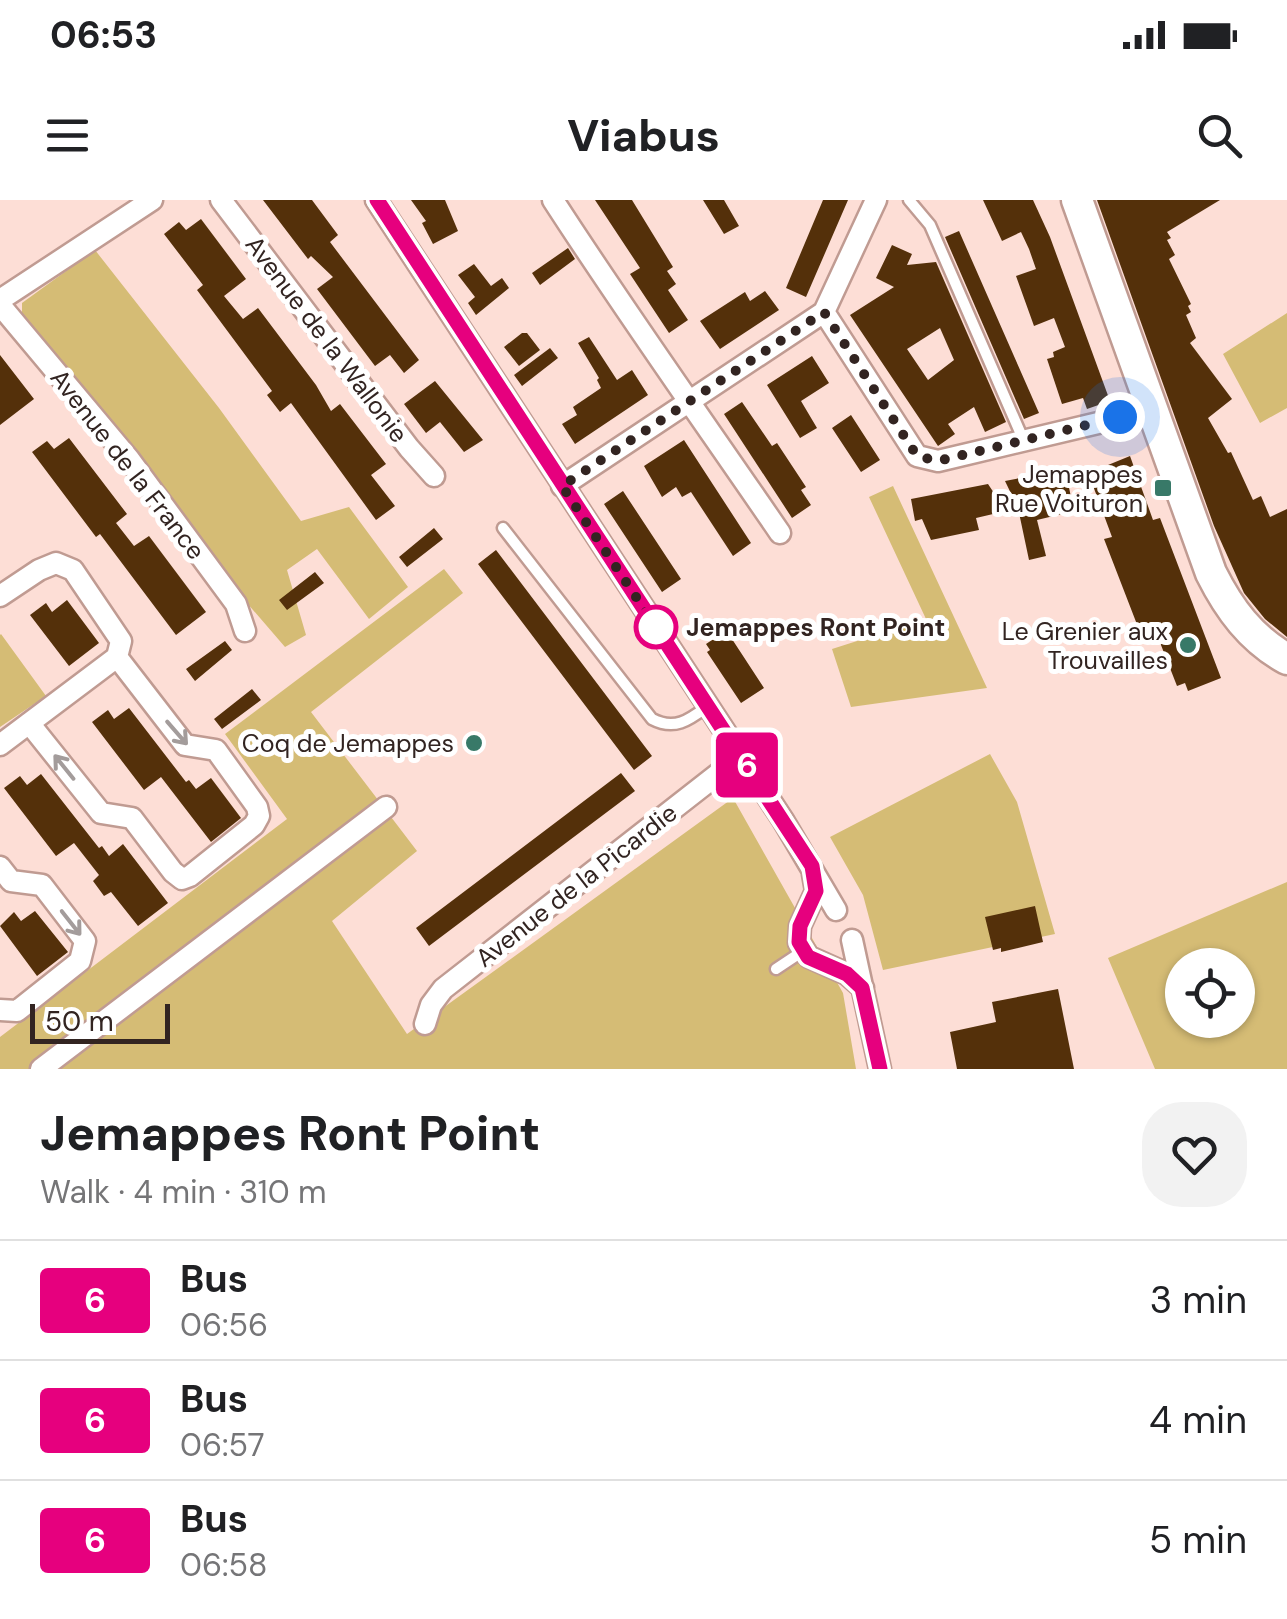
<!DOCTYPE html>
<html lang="en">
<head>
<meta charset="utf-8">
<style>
  :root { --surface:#fff; --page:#f2f2f2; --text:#202124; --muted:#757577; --line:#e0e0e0 }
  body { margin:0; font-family:"DM Sans",sans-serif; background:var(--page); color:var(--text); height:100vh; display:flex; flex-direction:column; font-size:38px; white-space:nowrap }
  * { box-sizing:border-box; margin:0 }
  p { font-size:32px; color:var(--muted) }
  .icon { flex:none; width:55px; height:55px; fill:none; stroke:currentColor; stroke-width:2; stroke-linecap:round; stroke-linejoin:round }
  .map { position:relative; height:869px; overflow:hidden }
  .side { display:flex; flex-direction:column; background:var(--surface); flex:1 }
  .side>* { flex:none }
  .badge { padding:0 20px; border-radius:8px; font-size:35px; line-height:65px }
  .tools { position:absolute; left:1165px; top:748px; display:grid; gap:20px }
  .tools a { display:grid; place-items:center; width:90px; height:90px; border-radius:50%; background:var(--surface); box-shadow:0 2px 8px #0004; font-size:50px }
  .scale { position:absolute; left:30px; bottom:25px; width:140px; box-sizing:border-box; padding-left:10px; border:5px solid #322421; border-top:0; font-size:28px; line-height:35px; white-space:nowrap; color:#322421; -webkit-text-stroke:8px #fff; paint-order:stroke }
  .you { position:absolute; width:50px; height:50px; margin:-25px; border:8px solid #fff; border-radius:50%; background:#1a73e8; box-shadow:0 0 0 15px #1a73e833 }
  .map>.badge { position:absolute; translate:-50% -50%; box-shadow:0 0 0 5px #fff }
  .round { display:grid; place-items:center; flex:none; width:105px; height:105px; border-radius:40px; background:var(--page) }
  .headline { display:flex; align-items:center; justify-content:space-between; height:170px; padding:0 40px }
  h1 { font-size:48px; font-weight:800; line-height:75px }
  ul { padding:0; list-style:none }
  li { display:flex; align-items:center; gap:30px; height:120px; padding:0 40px; border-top:2px solid var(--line) }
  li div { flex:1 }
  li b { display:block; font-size:38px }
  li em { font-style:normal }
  li .badge { min-width:110px; font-weight:700; text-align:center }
  .status { display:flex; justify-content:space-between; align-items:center; height:70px; padding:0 50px; background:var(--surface); direction:ltr }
  .status svg { height:28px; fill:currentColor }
  header { display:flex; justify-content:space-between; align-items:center; height:130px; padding:0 40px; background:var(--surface); font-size:45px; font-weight:800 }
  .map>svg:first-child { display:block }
  .green { fill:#d5bc75; fill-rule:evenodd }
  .building { fill:#54300a; fill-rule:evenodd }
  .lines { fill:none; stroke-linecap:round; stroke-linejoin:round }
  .lane-casing { stroke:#c09b92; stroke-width:15 }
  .street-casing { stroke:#c09b92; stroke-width:25 }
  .secondary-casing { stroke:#c09b92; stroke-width:35 }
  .lane { stroke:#fff; stroke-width:10 }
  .street { stroke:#fff; stroke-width:20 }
  .secondary { stroke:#fff; stroke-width:30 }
  .oneway { stroke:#a39c9b }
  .line-casing { stroke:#fff; stroke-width:22 }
  .line { stroke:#e6007e; stroke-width:15 }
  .walk { stroke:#322421; stroke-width:10; stroke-dasharray:0 18 }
  .poi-dot { fill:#387968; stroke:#fff; stroke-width:4 }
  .stop-dot { fill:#fff; stroke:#e6007e; stroke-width:5 }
  .labels { text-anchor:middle; stroke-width:10; stroke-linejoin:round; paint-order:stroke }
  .street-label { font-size:25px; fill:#322421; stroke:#fff }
  .poi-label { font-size:25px; fill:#322421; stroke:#fff; text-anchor:end }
  .stop-label { font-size:25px; font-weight:bold; fill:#322421; stroke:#fff; text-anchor:start }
</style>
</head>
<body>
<div class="status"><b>06:53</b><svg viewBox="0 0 49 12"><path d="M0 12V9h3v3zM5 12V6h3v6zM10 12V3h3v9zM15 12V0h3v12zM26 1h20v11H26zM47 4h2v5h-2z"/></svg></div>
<header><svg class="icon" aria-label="menu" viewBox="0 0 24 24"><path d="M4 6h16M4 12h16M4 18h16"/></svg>Viabus<svg class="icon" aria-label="search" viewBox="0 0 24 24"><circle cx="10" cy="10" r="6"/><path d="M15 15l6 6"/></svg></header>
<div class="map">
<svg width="1287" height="869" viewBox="0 0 1287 869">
  <rect width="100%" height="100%" fill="#fdded6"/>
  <path class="green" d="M 95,50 L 219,208 L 301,321 L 349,307 L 408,387 L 369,419 L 317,349 L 287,370 L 306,435 L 285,447 L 247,403 L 145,263 L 22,118 L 22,103 Z
    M 1287,113 L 1287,208 L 1260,223 L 1223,154 Z
    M 893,286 L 987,488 L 851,507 L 832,449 L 926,419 L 869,297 Z
    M 444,369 L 463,393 L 311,512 L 417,651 L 332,721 L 407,834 L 733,598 L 843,793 L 856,869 L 0,869 L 0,837 L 287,619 L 225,534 Z
    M 1,434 L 46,496 L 0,527 L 0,435 Z
    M 990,554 L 1017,602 L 1055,734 L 883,770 L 863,695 L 830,637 Z
    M 1287,682 L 1287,869 L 1155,869 L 1108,758 ZM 1182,765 L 1238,765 L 1238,820 L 1182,820 Z"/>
  <path class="building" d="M 263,0 L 312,0 L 338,35 L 330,42 L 419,160 L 404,173 L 390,155 L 375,166 L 317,89 L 333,77 L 311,56 L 308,59 Z
    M 411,0 L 445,0 L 458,31 L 433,44 L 422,23 L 426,21 Z
    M 595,0 L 632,0 L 673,67 L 667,71 L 676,84 L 668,90 L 688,120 L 669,133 L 630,74 L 640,68 Z
    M 703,0 L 724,0 L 739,26 L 724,34 Z
    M 823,0 L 848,0 L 806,97 L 786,88 Z
    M 983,0 L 1033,0 L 1050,37 L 1110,201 L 1087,209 L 1083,198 L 1062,204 L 1047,159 L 1054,157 L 1053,152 L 1065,147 L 1054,118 L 1034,126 L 1016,76 L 1036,69 L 1029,49 L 1021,32 L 1002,41 Z
    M 1097,0 L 1220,0 L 1167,32 L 1171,38 L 1167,40 L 1175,55 L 1169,59 L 1191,104 L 1188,106 L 1191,112 L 1186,115 L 1196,138 L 1190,143 L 1232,199 L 1208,218 L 1228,253 L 1231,252 L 1253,300 L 1261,296 L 1270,317 L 1287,309 L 1287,437 L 1265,419 L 1244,393 L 1214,326 Z
    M 201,19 L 246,79 L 224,96 L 243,119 L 258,108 L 316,185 L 331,211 L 340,204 L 386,264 L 371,275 L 395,306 L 376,320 L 291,203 L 280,212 L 267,195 L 272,191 L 197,90 L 203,85 L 164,34 L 179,22 L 186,30 Z
    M 959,31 L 1039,213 L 1024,219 L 945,37 Z
    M 892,45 L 912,54 L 907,65 L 936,62 L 1006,222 L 985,232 L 974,207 L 948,224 L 955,234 L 938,246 L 850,115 L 894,87 L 876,78 ZM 940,128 L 954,160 L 928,180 L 907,149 Z
    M 568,48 L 575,59 L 540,85 L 532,73 Z
    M 474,64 L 491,86 L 502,78 L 509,88 L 476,115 L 468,103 L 475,97 L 458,75 Z
    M 765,91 L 779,110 L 720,149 L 700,121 L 745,92 L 750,101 Z
    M 522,133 L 527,133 L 540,150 L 519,166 L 504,147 Z
    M 589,137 L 617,180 L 632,170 L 648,195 L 575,244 L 562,224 L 577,215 L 573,207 L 601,188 L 597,180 L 599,178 L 578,143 Z
    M 550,148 L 558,158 L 522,186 L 514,175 Z
    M 0,155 L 34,199 L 0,225 Z
    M 812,156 L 829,183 L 801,201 L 817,228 L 800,238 L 767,185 Z
    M 435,181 L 483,240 L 464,252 L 440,222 L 426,233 L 404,204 Z
    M 742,202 L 772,246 L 777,243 L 806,287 L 801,290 L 811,305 L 792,318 L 724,214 Z
    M 851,215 L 880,260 L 861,272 L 832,228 Z
    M 69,238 L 127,314 L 116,323 L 134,346 L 149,336 L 206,412 L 176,435 L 100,334 L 96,337 L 32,252 L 47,241 L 54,249 Z
    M 684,240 L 751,343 L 733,356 L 691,292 L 682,297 L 676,287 L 662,297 L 644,266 Z
    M 1130,256 L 1153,320 L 1160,318 L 1221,478 L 1188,491 L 1185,483 L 1177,486 L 1152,422 L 1138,427 L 1104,339 L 1112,337 L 1092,283 L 1112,276 L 1108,265 Z
    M 1065,269 L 1071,297 L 1060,301 L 1062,314 L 1037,320 L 1046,356 L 1029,360 L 1018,308 L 1005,281 Z
    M 988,284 L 1006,311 L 976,318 L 979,330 L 931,340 L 922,319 L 915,321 L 911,299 Z
    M 623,291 L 681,379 L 662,392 L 604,304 Z
    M 434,328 L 443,339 L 407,367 L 399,357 Z
    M 496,350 L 652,556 L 634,570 L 478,364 Z
    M 315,372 L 324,383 L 287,410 L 279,400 Z
    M 67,400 L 99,443 L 69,466 L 30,415 L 46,403 L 52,412 Z
    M 724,432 L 727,438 L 730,436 L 764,488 L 741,503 L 707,452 L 710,450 L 706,444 Z
    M 225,441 L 232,450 L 195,481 L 186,469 Z
    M 252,489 L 261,500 L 222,529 L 214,519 Z
    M 129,508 L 186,582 L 189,580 L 196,589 L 211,578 L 241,618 L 211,642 L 161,577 L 144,590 L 92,522 L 108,510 L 114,519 Z
    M 621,573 L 635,591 L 429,746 L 416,728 Z
    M 41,574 L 99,648 L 102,646 L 109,656 L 123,644 L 168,703 L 138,726 L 111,692 L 104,696 L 93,681 L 99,675 L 74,643 L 56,656 L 4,588 L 20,576 L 27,585 Z
    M 1035,706 L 1043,742 L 1001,752 L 1001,748 L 993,750 L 985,717 Z
    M 35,711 L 68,752 L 37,776 L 0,726 L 14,712 L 21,721 Z
    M 1058,789 L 1074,869 L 957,869 L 950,832 L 996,822 L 992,802 Z"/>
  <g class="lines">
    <defs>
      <path id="lane" d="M 909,0 L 930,25 L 1023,239
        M 503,328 L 652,519 C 675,531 689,520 708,506
        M 776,769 L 803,751"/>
      <path id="street" d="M 221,0 L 409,248 L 434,276
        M 376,0 L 783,620 L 836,710
        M 553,0 C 626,113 704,222 780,333
        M 0,100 L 152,0
        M 0,105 L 129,259 L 236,404 L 245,431
        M 824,112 L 917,256 L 938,261 L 1153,210
        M 562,286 L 824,112 L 876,0
        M 0,396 L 39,370 L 56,363 L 73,370 L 121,441 L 117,457
        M 29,523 L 101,613 L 132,618 L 173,672 L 182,679 L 190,676 L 254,625 L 259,616 L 257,607 L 216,550 L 185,545 L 117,457
        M 0,545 L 117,457
        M 0,667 L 11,681 L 42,685 L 85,741 L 80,761 L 17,811 L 0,810
        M 813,674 L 816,691 L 800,726 L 799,743 L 809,757 L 847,774 L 863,788
        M 852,740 L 880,869
        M 425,824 L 431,805 L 443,789 L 741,556
        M 41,869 L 386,607"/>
      <path id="secondary" d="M 1077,0 L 1211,373 C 1229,409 1251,439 1287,459"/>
    </defs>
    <use href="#lane" class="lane-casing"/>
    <use href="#street" class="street-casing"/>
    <use href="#secondary" class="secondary-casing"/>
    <use href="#lane" class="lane"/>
    <use href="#street" class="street"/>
    <use href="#secondary" class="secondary"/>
  </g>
  <defs><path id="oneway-shaft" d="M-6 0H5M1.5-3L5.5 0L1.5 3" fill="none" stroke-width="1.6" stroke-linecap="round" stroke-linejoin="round" transform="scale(2.5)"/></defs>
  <g class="oneway">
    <use href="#oneway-shaft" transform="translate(177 533) rotate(49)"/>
    <use href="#oneway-shaft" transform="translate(64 567) rotate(-129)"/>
    <use href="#oneway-shaft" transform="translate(71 723) rotate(52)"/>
  </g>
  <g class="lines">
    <defs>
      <path id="line" d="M 377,0 L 812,666 L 816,691 L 800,726 L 799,742 L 808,757 L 847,774 L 862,788 L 880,869"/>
    </defs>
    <use href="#line" class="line-casing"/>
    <use href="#line" class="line"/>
    <path class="walk" d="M 656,427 L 562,286 L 824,112 L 917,256 L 938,261 L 1120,217"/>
  </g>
  <g class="poi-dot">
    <rect x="1153" y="278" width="20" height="20" rx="5"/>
    <circle cx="1188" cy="445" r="10"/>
    <circle cx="474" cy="543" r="10"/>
  </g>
  <circle class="stop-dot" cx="656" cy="427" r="20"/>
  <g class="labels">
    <g class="street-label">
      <text transform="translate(327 139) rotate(53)" y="9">Avenue de la Wallonie</text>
      <text transform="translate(128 264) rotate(52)" y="9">Avenue de la France</text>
      <text transform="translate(576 685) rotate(-38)" y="9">Avenue de la Picardie</text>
    </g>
    <g class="poi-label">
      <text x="1143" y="283">Jemappes<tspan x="1143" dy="29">Rue Voituron</tspan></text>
      <text x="1168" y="440">Le Grenier aux<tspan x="1168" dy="29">Trouvailles</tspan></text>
      <text x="454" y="552">Coq de Jemappes</text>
    </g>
    <g class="stop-label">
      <text x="686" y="436">Jemappes Ront Point</text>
    </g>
  </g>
</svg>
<div class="tools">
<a><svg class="icon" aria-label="locate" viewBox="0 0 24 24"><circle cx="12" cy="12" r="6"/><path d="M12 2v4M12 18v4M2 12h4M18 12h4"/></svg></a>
</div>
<div class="scale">50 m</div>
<div class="you" style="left:1120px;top:217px"></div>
<b class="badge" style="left:747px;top:565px;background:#e6007e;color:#fff">6</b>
</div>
<section class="side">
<div class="headline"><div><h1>Jemappes Ront Point</h1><p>Walk · 4 min · 310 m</p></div><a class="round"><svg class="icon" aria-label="heart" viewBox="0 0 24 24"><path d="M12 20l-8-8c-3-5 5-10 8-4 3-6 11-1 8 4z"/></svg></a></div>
<ul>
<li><span class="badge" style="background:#e6007e;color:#fff">6</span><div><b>Bus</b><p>06:56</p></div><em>3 min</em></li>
<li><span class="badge" style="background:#e6007e;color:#fff">6</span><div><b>Bus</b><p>06:57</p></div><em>4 min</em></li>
<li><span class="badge" style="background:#e6007e;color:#fff">6</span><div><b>Bus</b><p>06:58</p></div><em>5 min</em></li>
</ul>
</section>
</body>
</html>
